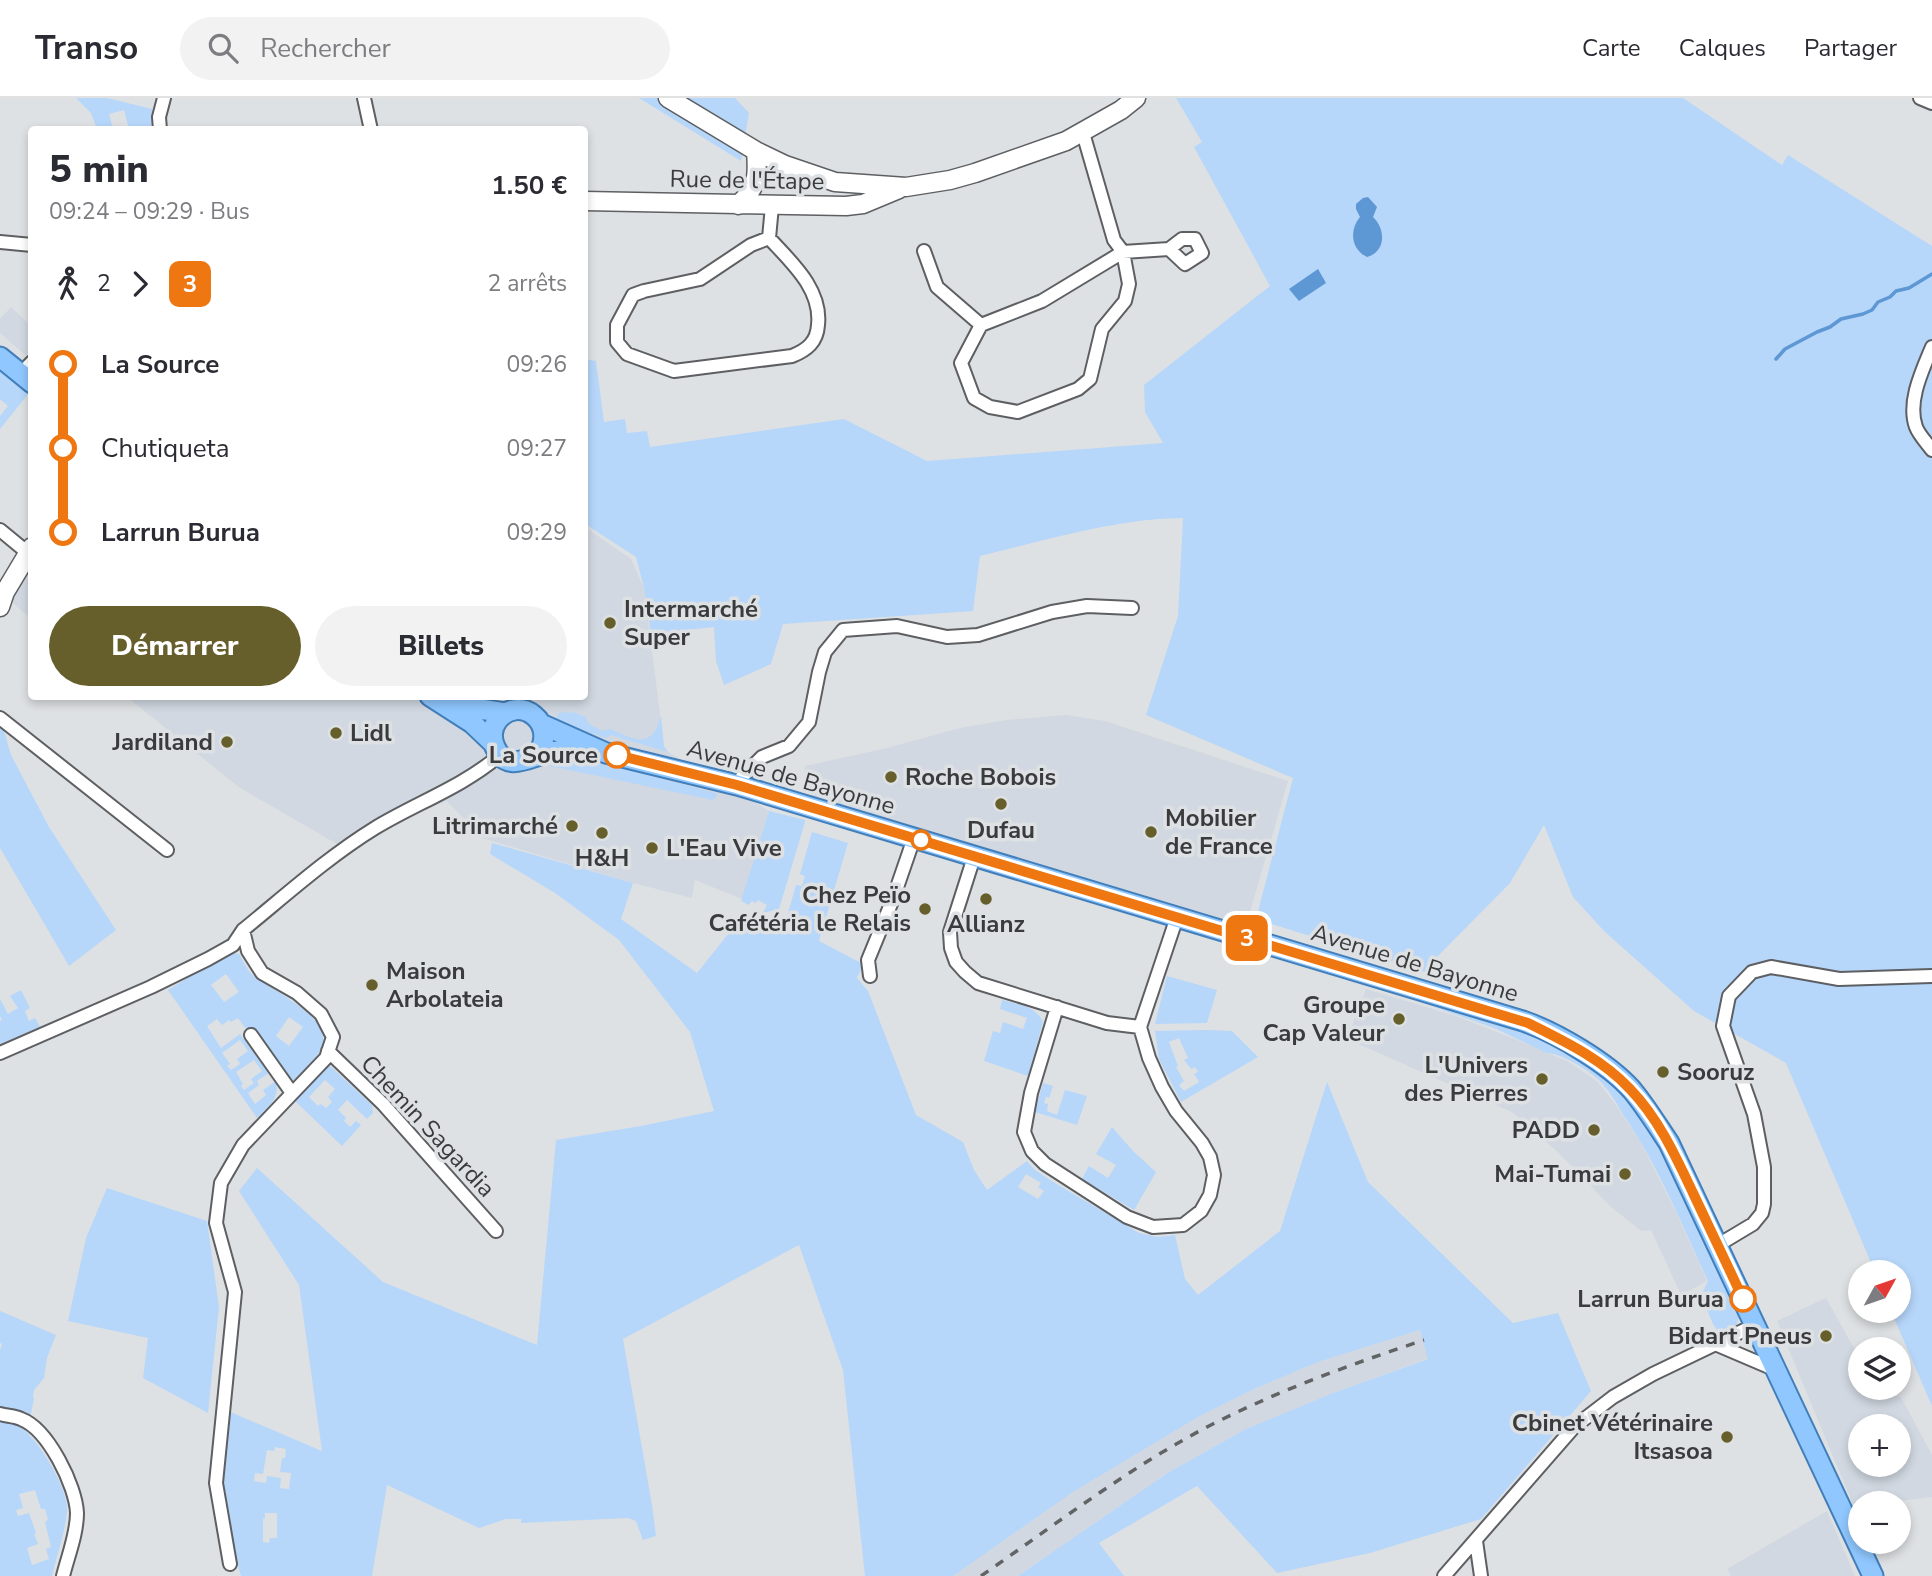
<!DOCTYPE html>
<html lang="fr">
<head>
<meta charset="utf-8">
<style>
  :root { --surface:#fff; --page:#f2f2f3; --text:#2b2b33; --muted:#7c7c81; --line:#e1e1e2; --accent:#665e2b }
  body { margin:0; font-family:"Nunito Sans",sans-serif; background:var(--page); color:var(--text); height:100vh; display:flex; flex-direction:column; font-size:26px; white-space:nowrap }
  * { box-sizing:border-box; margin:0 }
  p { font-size:23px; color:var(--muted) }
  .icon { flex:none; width:38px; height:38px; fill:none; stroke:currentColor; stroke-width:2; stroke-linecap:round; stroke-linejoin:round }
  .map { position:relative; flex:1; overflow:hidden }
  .details { position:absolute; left:28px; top:28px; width:560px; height:574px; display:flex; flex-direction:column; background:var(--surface); border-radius:7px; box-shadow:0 4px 10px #0003 }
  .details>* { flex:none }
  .badge { padding:0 14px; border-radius:10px; font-size:24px; line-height:46px }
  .needle { width:46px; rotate:50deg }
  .controls { position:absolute; left:1848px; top:1162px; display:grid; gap:14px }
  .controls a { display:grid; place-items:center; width:63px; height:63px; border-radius:50%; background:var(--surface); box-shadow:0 4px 10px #0003; font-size:35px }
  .map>.badge { position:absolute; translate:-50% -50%; box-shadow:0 0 0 4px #fff }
  .legs { display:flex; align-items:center; gap:10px; height:77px; padding:0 21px; font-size:23px }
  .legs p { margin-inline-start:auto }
  .summary { display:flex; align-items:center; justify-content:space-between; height:119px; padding:0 21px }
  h1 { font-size:38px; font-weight:800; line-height:52px }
  .primary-button { display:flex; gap:14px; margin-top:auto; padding:14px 21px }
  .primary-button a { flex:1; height:80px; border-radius:42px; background:var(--accent); color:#fff; font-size:28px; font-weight:800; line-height:80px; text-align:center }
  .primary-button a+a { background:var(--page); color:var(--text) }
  ul { padding:0 21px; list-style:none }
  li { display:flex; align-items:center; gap:24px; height:84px; font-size:26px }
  li i { display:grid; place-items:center; width:10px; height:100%; margin:0 9px; background:currentColor }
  li i::after { content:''; width:18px; height:18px; margin:-9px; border:5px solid; border-radius:50%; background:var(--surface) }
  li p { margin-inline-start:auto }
  li:first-child i { background:linear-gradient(#0000 50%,currentColor 0) }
  li:last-child i { background:linear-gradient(currentColor 50%,#0000 0) }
  header { display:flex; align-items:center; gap:42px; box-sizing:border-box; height:98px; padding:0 35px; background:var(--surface); border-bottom:2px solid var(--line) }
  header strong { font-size:33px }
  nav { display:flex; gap:38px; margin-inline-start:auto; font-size:24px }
  .search { width:490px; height:63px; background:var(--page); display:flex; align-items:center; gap:18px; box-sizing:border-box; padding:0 24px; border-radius:38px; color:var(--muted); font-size:26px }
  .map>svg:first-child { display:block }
  .built { fill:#d1d8e1; fill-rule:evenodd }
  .green { fill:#b6d6fa; fill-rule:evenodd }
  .water { fill:#5d97d4 }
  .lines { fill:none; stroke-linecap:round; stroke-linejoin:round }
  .stream { stroke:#5d97d4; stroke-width:3.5 }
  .street-casing { stroke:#5d5f62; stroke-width:16 }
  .secondary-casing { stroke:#5d5f62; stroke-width:21 }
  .primary-casing { stroke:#417eba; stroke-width:23 }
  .street { stroke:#fff; stroke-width:12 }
  .secondary { stroke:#fff; stroke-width:18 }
  .primary { stroke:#8fc7fe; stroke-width:19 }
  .rail { stroke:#626365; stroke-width:3.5; stroke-dasharray:9 9; stroke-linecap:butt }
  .line-1-casing { stroke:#fff; stroke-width:16 }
  .line-1 { stroke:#e71; stroke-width:10 }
  .poi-dot { fill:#665e2b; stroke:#dee1e3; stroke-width:2.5 }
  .stop-1-dot { fill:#fff; stroke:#e71; stroke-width:3.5 }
  .labels { text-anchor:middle; stroke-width:7; stroke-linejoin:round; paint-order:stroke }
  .street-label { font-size:24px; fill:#3a3b3c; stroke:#dee1e3 }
  .poi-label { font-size:24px; font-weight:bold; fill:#3a3b3c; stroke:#dee1e3; text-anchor:end }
  .stop-label { font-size:24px; font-weight:bold; fill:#3a3b3c; stroke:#dee1e3; text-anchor:end }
</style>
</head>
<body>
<header>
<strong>Transo</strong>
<div class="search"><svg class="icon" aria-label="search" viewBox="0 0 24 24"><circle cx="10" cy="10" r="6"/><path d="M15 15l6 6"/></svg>Rechercher</div>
<nav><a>Carte</a><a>Calques</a><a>Partager</a></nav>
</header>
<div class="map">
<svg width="1932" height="1478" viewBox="0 0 1932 1478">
  <rect width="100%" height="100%" fill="#dee1e3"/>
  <path class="built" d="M 11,209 L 31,228 L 31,262 L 0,235 L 0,221 Z
    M 585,429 L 631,461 L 644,490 L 664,648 L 663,651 L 769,713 L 742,801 L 695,782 L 692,800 L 633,785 L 482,740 L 447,703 L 337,746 L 240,690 L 127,599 L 584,598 Z
    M 31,471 L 31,521 L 9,501 L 18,492 Z
    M 1066,617 L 1105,623 L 1288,683 L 1246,828 L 802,697 L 805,668 L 887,650 L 960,630 L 1007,622 Z
    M 1366,891 L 1459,919 L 1527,946 L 1569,964 L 1598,984 L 1616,1007 L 1641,1045 L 1675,1112 L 1707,1183 L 1681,1197 L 1651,1132 L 1641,1133 L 1610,1108 L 1558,1054 L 1512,1014 L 1347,941 Z
    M 1826,1200 L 1860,1261 L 1860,1290 L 1876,1290 L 1879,1294 L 1901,1299 L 1932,1357 L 1932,1399 L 1881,1405 L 1860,1405 L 1860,1408 L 1854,1409 L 1777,1223 ZM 1899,1328 L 1899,1367 L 1860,1367 L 1860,1328 Z
    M 1420,1232 L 1429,1260 L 1333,1295 L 1246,1331 L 1169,1374 L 1018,1478 L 953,1478 L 1073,1394 L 1198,1319 L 1254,1291 L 1318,1264 Z
    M 1827,1413 L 1855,1478 L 1731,1478 L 1727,1471 Z"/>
  <path class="green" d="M 76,0 L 107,0 L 152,11 L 151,31 L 129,31 L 124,12 L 109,16 L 113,31 L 97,31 L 91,15 Z
    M 639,0 L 735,0 L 749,15 L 741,63 Z
    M 1176,0 L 1683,0 L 1782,67 L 1788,57 L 1932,148 L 1932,1308 L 1891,1213 L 1899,1213 L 1899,1174 L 1875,1174 L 1786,965 L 1694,913 L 1605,834 L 1573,799 L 1544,727 L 1510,785 L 1438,858 L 1425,874 L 1256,821 L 1293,680 L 1146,617 L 1178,518 L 1183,420 C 1119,420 1043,443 980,458 L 973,513 L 783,526 L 771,566 L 724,587 L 716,563 L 714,529 L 651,536 L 644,490 L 636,459 L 585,426 L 584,266 L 589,262 L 596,263 L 604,324 L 625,321 L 627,335 L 647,333 L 650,349 L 844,321 L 927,363 L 1163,345 L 1145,314 L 1144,287 L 1270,188 L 1194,49 L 1202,44 Z
    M 0,271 L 29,295 L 0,331 L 0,318 L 8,308 L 0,301 Z
    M 567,614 L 572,615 L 573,614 L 586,619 L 588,625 L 602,633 L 610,631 C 636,643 652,651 661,618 L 664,648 L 668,654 L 611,637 L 606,640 L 558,624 L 556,621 L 559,615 Z
    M 0,619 L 11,657 L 49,729 L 116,832 L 69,868 L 0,750 Z
    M 564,661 L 601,665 L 621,669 L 718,696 L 713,702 L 545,667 Z
    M 769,713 L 805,722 L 805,724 L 779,811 L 763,815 L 767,807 L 758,802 L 756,805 L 752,803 L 749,807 L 741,803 Z
    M 812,734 L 848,745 L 819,843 L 863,866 L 857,880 L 868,893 L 916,1017 L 963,1044 L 974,1072 L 987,1092 L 1027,1063 L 1035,1072 L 1050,1082 L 1139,1135 L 1157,1139 L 1175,1137 L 1185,1181 L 1198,1197 L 1280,1133 L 1327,984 L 1368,1084 L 1513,1225 L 1558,1215 L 1591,1293 L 1481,1421 L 1370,1455 L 1277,1475 L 1197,1388 L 1099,1445 L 1124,1478 L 1018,1478 L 1169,1374 L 1246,1331 L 1333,1295 L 1428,1261 L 1420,1232 L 1318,1264 L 1254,1291 L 1198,1319 L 1073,1394 L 953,1478 L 865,1478 L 843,1272 L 799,1147 L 623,1241 L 652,1407 L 656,1438 L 643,1442 L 636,1423 L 628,1420 L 521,1425 L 521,1421 L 506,1421 L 479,1430 L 387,1387 L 372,1478 L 241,1478 C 229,1438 217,1394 221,1352 C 222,1339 226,1326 228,1313 L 322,1353 L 299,1187 L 239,1093 L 257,1070 L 383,1184 L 537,1247 L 556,1042 L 641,1028 L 714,1013 L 690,934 L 619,842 L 555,795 L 490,756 L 492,745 L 633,785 L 621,821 L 697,875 L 745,815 L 782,834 L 786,823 L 793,824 L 795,817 L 788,815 L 796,787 L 802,788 L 805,778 L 800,776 ZM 1026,1076 L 1041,1085 L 1038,1089 L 1044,1093 L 1038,1101 L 1018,1089 ZM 275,1349 L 286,1351 L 285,1360 L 282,1360 L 280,1374 L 291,1375 L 289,1391 L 280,1390 L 281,1380 L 267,1378 L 266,1385 L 254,1383 L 255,1375 L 263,1376 L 267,1352 L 274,1353 ZM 265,1415 L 277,1415 L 277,1440 L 270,1440 L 269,1445 L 263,1444 L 263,1421 L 265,1420 Z
    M 230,854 L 239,856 C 244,864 247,873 255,879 C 272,893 329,917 323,946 C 321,957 300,975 292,984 L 252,929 L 247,932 L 238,920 L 231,924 L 229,922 L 222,927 L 217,921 L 207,928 L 221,950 L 240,936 L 269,975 L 257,983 L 259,987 L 248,995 L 255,1006 L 266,997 L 263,992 L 276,983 C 280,1000 269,1008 257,1020 L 168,892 ZM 226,876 L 239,894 L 224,904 L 211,887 ZM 289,919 L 303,929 L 289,948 L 276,938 ZM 240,942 L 248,953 L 237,961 L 240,966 L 231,972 L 227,968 L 230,966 L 222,955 ZM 254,962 L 262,973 L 251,981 L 254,985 L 244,992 L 241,988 L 243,986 L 236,974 Z
    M 1167,878 L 1217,892 L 1207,925 L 1155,926 Z
    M 1383,891 C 1407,896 1431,904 1455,911 C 1518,930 1577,948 1623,998 C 1655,1031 1674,1075 1694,1116 C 1709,1149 1724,1181 1739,1213 C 1739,1227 1735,1234 1720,1236 L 1713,1226 L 1701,1198 L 1708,1183 C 1682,1127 1659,1069 1624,1018 C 1617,1006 1609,992 1599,982 C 1588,972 1561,955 1547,955 L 1494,930 Z
    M 21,892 L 30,910 L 25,913 L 29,923 L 35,920 L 40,929 L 0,946 L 0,923 L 2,922 L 0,918 L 0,901 L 8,916 L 18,910 L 10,898 Z
    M 1002,902 C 1017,906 1036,908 1043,924 L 1028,978 L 984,963 L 993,933 L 1000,935 L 1003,924 L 1023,931 L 1027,920 L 1000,911 Z
    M 1207,932 L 1232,933 L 1258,959 L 1181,1004 L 1159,961 L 1155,933 ZM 1179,940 L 1188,960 L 1184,962 L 1191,971 L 1195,969 L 1198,974 L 1194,976 L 1199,984 L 1184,993 L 1179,987 L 1184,983 L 1176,969 L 1178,968 L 1169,944 Z
    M 329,967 L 372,1007 L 373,1015 L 367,1021 L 347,1002 L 338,1012 L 346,1020 L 344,1023 L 350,1029 L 356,1023 L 361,1027 L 342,1048 L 295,1003 ZM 325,982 L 335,991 L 328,999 L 332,1004 L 326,1010 L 321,1006 L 318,1008 L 309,999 Z
    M 1043,985 L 1053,988 L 1049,1000 L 1046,999 L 1044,1005 L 1048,1006 L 1047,1013 L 1057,1017 L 1065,992 L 1087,998 L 1077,1027 L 1035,1014 Z
    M 1112,1029 L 1133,1053 L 1156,1074 L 1134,1112 L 1082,1081 L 1089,1068 L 1108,1080 L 1116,1067 L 1096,1056 Z
    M 107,1090 L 207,1123 L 219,1209 L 208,1315 L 143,1280 L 148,1240 L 68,1223 L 86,1140 Z
    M 0,1213 L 56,1237 L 47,1260 L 44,1280 L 34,1292 L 33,1298 L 34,1301 L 30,1320 L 20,1312 L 0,1309 L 0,1252 L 2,1246 L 0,1245 Z
    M 0,1322 C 5,1323 11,1324 16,1326 C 36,1336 65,1386 67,1408 C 68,1426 56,1460 52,1478 L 0,1478 ZM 35,1392 L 41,1411 L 45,1411 L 48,1422 L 45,1424 L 51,1449 L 46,1451 L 49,1461 L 32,1467 L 27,1450 L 38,1446 L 34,1436 L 36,1435 L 29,1415 L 18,1418 L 16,1412 L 23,1410 L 19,1396 Z"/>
  <path class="water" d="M 1368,99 L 1377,109 L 1373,119 C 1386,131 1386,154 1367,159 C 1351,151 1349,132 1360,119 L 1356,111 L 1356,106 L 1363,100 Z
    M 1318,171 L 1326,185 L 1299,203 L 1289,191 Z"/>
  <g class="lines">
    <path class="stream" d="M 1776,261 L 1785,251 L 1817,234 L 1830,229 L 1841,221 L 1863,216 L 1872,212 L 1878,204 L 1890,199 L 1896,193 L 1909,190 L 1932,176"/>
    <defs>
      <path id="street" d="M 364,0 L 371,32
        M 1920,0 L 1932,5
        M 160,32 L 159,19 L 164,0
        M 1083,35 L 1114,142 L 1123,154 L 1169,151 L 1185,166 L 1202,155 L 1195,141 L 1182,141 L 1169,151
        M 769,140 C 791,164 822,191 818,227 C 817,244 807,252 792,258 L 674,273 L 627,256 L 617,244 L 617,227 L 633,197 L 644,193 L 700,181 L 751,147 L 769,140 L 772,108
        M 0,144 L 32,147
        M 924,153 L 937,189 L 981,227 L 1042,203 L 1123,154 L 1129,186 L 1125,203 L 1102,231 L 1090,281 L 1078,291 L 1018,314 L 990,309 L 974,300 L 961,265 L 981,227
        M 1932,249 C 1922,273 1907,304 1916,329 C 1919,337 1927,345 1932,352
        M 28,268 L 32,264
        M 0,432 L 28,455
        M 0,620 L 167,752
        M 737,687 L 742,679 L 762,659 L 789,648 L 809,624 L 819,574 L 825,554 L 843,532 L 897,528 L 947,539 L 978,537 L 1052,514 L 1087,508 L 1132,510
        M 974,759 L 950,834 L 951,850 L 956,864 L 965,874 L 978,885 L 1107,925 L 1140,929 L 1177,819
        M 870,878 L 868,862 L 893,801 L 914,740
        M 1057,909 L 1031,995 L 1024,1034 L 1032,1053 L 1045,1066 L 1127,1119 L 1153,1129 L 1183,1127 L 1201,1113 L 1210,1097 L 1214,1077 L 1210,1059 L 1202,1045 L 1176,1013 L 1162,989 L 1149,960 L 1140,929
        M 251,937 L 292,995
        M 328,953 L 383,1006 L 496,1133
        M 0,955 L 151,889 L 208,861 L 233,847 L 243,832 C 286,797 328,759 375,730 C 418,704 461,690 500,657
        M 1718,1147 L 1753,1126 L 1762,1115 L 1764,1106 L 1764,1069 L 1754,1016 L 1723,928 L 1729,898 L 1752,874 L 1771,869 L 1839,881 L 1932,878
        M 1715,1246 L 1776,1272
        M 0,1316 C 7,1318 15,1318 21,1321 C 48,1331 76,1388 77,1415 C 77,1436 68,1458 63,1478
        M 1476,1443 L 1481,1478
        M 230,1466 L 216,1385 L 235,1194 L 216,1125 L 221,1085 L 243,1047 L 326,960 L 333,939 L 321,916 L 297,895 L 262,875 L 248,853 L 243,832
        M 1444,1478 L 1574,1329 L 1613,1299 L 1653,1276 L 1755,1227"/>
      <path id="secondary" d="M 668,0 L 756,53 L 785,67 L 835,84 L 906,89 L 950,82 L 975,75 L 1066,43 L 1121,12 L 1136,0
        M 584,103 L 846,108 L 863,106 L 899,91
        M 738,107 C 758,89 758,78 756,53
        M 0,509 L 5,494 L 32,449"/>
      <path id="primary" d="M 0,259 L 32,285
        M 430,598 L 472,625 L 493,645
        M 452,598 L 480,611 L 505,615
        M 541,626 L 606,655 L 737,687 L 1523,923 C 1557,935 1608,965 1632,992 C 1646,1009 1657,1027 1669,1045 L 1873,1478
        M 537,657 C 560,626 519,594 497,623 C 492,630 491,640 495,649 C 507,677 532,657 551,654 C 566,651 581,653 595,654"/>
    </defs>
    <use href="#street" class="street-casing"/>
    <use href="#secondary" class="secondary-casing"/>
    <use href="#primary" class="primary-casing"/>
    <use href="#street" class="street"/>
    <use href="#secondary" class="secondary"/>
    <use href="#primary" class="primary"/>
    <path class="rail" d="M 981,1478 C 1055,1427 1127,1371 1207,1329 C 1277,1293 1349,1267 1424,1242"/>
  </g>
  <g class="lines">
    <defs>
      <path id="line-1" d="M 617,657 L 737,687 L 1528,925 C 1564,943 1602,961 1630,991 C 1659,1021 1676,1059 1693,1095 C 1710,1131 1727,1166 1743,1201"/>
    </defs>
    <use href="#line-1" class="line-1-casing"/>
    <use href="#line-1" class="line-1"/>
  </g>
  <g class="poi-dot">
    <circle cx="610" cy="525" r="7"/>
    <circle cx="336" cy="635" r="7"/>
    <circle cx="227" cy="644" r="7"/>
    <circle cx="891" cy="679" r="7"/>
    <circle cx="1001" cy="706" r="7"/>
    <circle cx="572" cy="728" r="7"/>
    <circle cx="1151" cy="734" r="7"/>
    <circle cx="602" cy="735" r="7"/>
    <circle cx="652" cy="750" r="7"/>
    <circle cx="986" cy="801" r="7"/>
    <circle cx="925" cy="811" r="7"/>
    <circle cx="372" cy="887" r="7"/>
    <circle cx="1399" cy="921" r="7"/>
    <circle cx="1663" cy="974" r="7"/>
    <circle cx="1542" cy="981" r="7"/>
    <circle cx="1594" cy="1032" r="7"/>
    <circle cx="1625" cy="1076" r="7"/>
    <circle cx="1826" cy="1238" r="7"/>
    <circle cx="1727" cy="1339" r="7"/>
  </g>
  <g class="stop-1-dot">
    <circle cx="617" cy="657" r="12"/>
    <circle cx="921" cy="742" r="9"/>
    <circle cx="1743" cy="1201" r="12"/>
  </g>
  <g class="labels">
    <g class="street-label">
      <text transform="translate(747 82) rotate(1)" y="8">Rue de l'Étape</text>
      <text transform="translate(791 679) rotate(16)" y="8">Avenue de Bayonne</text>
      <text transform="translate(1415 865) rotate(17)" y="8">Avenue de Bayonne</text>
      <text transform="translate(428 1028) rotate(47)" y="8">Chemin Sagardia</text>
    </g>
    <g class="poi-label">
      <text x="624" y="519" text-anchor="start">Intermarché<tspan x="624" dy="28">Super</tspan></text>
      <text x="350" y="643" text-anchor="start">Lidl</text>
      <text x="213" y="652">Jardiland</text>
      <text x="905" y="687" text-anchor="start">Roche Bobois</text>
      <text x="1165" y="728" text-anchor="start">Mobilier<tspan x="1165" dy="28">de France</tspan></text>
      <text x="558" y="736">Litrimarché</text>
      <text x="1001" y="740" text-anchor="middle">Dufau</text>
      <text x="666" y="758" text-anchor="start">L'Eau Vive</text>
      <text x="602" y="768" text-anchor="middle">H&amp;H</text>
      <text x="911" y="805">Chez Peïo<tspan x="911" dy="28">Cafétéria le Relais</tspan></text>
      <text x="986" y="834" text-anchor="middle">Allianz</text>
      <text x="386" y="881" text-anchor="start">Maison<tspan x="386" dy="28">Arbolateia</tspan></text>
      <text x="1385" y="915">Groupe<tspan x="1385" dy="28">Cap Valeur</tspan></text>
      <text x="1528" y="975">L'Univers<tspan x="1528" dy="28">des Pierres</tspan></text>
      <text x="1677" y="982" text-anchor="start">Sooruz</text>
      <text x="1580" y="1040">PADD</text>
      <text x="1611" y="1084">Mai-Tumai</text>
      <text x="1812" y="1246">Bidart Pneus</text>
      <text x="1713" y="1333">Cbinet Vétérinaire<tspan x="1713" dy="28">Itsasoa</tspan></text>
    </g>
    <g class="stop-label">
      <text x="598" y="665">La Source</text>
      <text x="1724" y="1209">Larrun Burua</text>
    </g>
  </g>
</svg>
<div class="controls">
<a><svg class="needle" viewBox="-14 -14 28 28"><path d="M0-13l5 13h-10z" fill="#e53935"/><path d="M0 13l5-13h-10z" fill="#7c7c81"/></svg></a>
<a><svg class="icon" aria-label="layers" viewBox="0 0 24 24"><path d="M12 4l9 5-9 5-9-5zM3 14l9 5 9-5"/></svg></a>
<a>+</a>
<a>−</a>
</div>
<b class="badge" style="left:1247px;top:840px;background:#e71;color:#fff">3</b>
<section class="details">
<div class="summary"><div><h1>5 min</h1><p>09:24 – 09:29 · Bus</p></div><b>1.50 €</b></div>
<div class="legs"><svg class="icon" aria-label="walk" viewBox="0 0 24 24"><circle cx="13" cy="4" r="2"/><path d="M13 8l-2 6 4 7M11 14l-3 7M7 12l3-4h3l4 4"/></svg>2<svg class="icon" aria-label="forward" viewBox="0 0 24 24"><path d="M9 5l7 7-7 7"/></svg><b class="badge" style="background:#e71;color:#fff">3</b><p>2 arrêts</p></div>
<ul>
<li><i style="color:#e71"></i><b>La Source</b><p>09:26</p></li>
<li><i style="color:#e71"></i><span>Chutiqueta</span><p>09:27</p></li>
<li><i style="color:#e71"></i><b>Larrun Burua</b><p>09:29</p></li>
</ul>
<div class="primary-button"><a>Démarrer</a><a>Billets</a></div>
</section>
</div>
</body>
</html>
